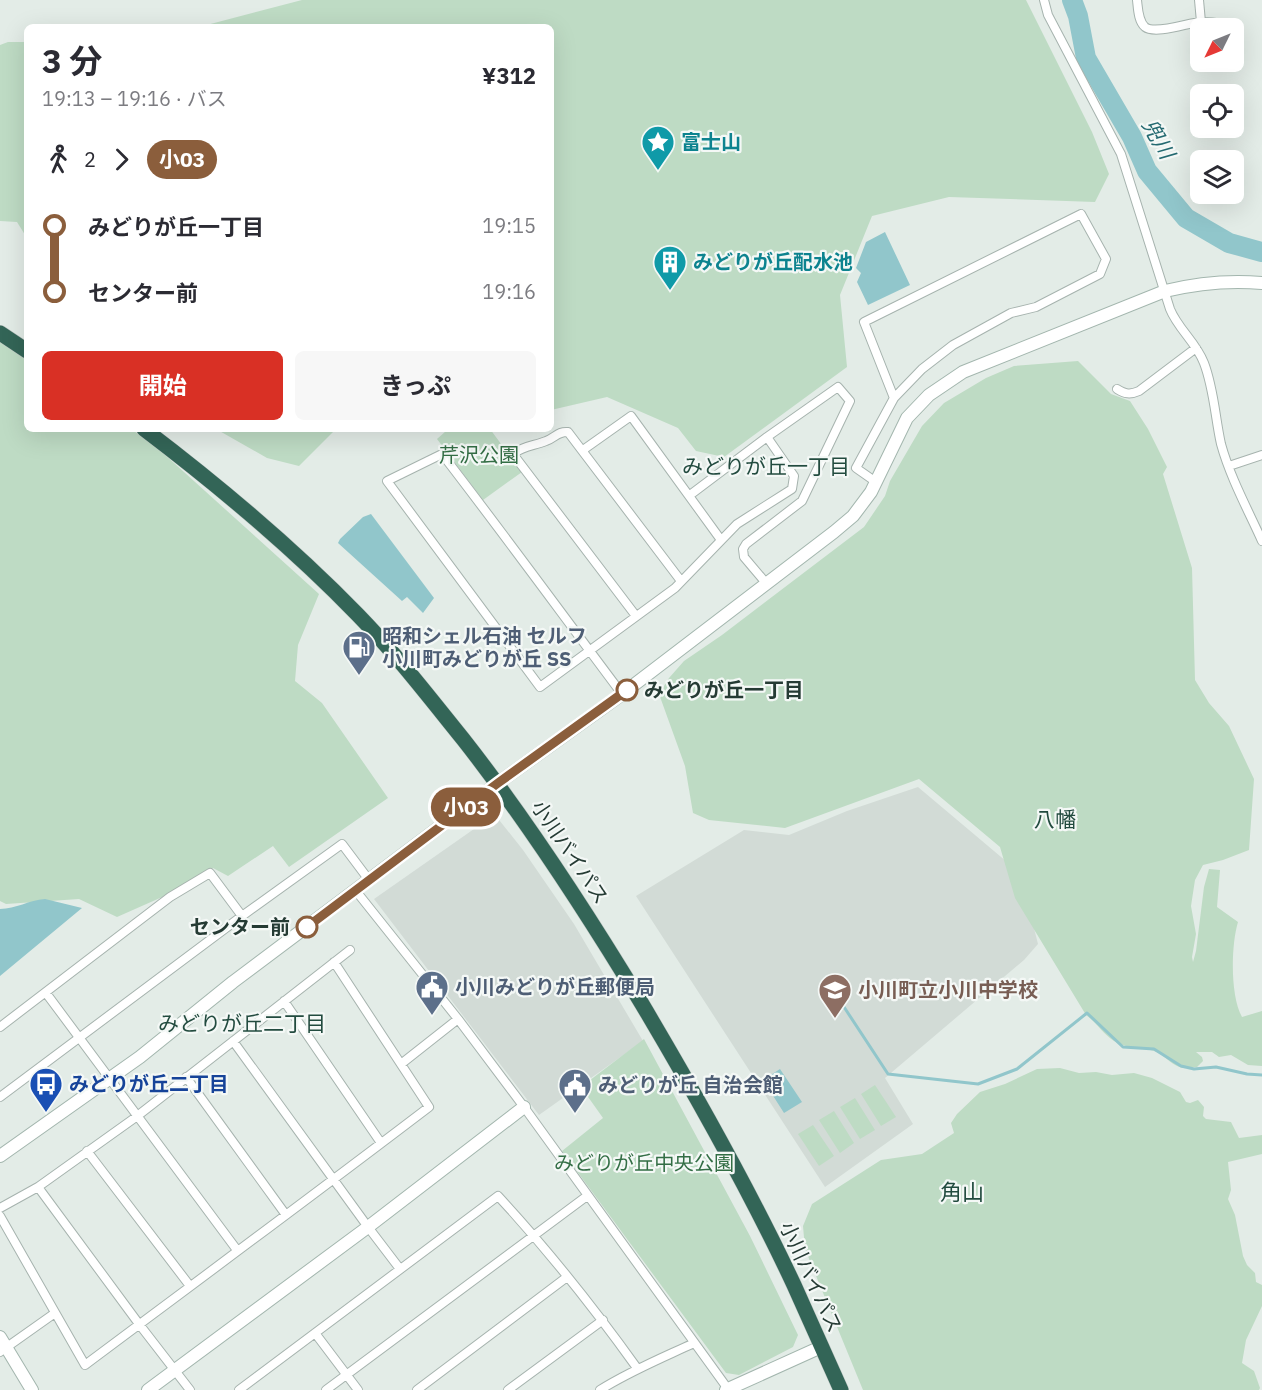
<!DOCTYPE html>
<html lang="ja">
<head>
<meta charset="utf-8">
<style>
  :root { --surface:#fff; --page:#f7f7f7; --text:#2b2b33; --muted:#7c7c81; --accent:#d93025 }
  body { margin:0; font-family:"IBM Plex Sans","Noto Sans JP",sans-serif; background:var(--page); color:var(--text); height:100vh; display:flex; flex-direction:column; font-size:22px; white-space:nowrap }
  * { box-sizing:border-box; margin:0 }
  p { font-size:20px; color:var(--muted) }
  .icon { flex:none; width:33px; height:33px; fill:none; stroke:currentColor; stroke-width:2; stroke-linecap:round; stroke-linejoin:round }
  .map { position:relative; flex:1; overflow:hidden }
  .drawer { position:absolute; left:24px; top:24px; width:530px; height:408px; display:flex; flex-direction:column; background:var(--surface); border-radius:9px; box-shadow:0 6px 24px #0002 }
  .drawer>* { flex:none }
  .badge { padding:0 12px; border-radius:20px; font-size:21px; line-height:39px }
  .needle { width:39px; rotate:227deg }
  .controls { position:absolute; left:1190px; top:18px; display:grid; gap:12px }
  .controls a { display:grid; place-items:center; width:54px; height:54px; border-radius:9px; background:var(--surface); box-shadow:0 6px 24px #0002; font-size:30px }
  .map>.badge { position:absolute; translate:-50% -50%; box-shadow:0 0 0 3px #fff }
  .legs { display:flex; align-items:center; gap:9px; height:66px; padding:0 18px; font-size:20px }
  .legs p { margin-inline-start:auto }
  .head { display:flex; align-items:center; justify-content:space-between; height:102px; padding:0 18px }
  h1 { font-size:33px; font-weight:700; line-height:45px }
  .cta { display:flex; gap:12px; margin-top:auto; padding:12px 18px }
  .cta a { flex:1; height:69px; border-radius:9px; background:var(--accent); color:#fff; font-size:24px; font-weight:700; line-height:69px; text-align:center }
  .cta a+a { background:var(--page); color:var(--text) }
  ul { padding:0 18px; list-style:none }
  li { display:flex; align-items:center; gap:21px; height:66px; font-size:22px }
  li i { display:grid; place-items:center; width:9px; height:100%; margin:0 8px; background:currentColor }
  li i::after { content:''; width:15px; height:15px; margin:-8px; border:4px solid; border-radius:50%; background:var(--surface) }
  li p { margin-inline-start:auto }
  li:first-child i { background:linear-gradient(#0000 50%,currentColor 0) }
  li:last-child i { background:linear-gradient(currentColor 50%,#0000 0) }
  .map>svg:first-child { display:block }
  .built { fill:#d2dbd6 }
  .green { fill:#bedbc4 }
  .water { fill:#91c6cb }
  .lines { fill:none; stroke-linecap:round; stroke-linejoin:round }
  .stream { stroke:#91c6cb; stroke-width:3 }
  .river { stroke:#91c6cb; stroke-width:20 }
  .street-casing { stroke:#a6b3ae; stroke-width:10 }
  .secondary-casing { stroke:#a3b6ae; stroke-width:14 }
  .highway-casing { stroke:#c2c8c6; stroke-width:16 }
  .street { stroke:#fff; stroke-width:8 }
  .secondary { stroke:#fff; stroke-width:12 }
  .highway { stroke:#336557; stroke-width:15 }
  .line-1-casing { stroke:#fff; stroke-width:14 }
  .line-1 { stroke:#8b5e3c; stroke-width:9 }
  .stop-1-dot { fill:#fff; stroke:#8b5e3c; stroke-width:3 }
  .labels { text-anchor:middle; stroke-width:4.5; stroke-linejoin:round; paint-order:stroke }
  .culture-label { font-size:20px; font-weight:bold; fill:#0d838f; stroke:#f4f8f6; text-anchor:start }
  .park-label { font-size:20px; fill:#336e45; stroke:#f4f8f6 }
  .service-label { font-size:20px; font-weight:bold; fill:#4e5e75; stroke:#f4f8f6; text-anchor:start }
  .stop-label { font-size:20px; font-weight:bold; fill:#253b34; stroke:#f4f8f6; text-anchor:start }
  .street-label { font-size:20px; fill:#253b34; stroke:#f4f8f6 }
  .education-label { font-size:20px; font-weight:bold; fill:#785e54; stroke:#f4f8f6; text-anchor:start }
  .transit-label { font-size:20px; font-weight:bold; fill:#164399; stroke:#f4f8f6; text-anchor:start }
  .water-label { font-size:21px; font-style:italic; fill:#246a71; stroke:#f4f8f6 }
  .neighbourhood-label { font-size:21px; fill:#224b3f; stroke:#f4f8f6 }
  .quarter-label { font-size:22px; fill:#224b3f; stroke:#f4f8f6 }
</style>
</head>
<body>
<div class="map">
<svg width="1262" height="1390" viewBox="0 0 1262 1390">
  <rect width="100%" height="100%" fill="#e3ece7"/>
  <path class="built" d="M 918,787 L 1020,873 L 1038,944 L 1024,960 L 885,1078 L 913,1124 L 825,1187 L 636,896 L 744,830 L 789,835 L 847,811 Z
    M 494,815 L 496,816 L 523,850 L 574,924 L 643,1041 L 539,1115 L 374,899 Z"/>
  <path class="green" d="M 302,0 L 1026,0 L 1092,132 L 1109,174 L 1095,202 L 949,197 L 872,216 L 840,295 L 847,367 L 724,457 L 696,451 L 678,428 L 607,397 L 551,410 L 550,27 L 199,27 Z
    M 8,42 L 27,42 L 27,238 L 17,222 L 0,221 L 0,45 Z
    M 0,340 L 27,357 L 27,429 L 131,429 L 153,444 L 319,594 L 298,645 L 295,681 L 322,703 L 388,798 L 289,867 L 273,846 L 228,876 L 213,868 L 169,894 L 117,917 L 79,899 L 6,904 L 0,901 Z
    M 1078,361 L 1111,394 L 1130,401 L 1148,429 L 1167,467 L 1163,474 L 1192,568 L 1195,680 L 1209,703 L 1229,726 L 1254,779 L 1249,850 L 1223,860 L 1203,865 L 1195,880 L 1191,906 L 1196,934 L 1192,957 L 1193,962 L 1196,951 L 1204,887 L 1209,869 L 1220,870 L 1217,907 L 1238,922 C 1231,945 1230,996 1242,1017 L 1262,1011 L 1262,1066 L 1248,1065 L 1231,1055 L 1219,1057 L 1212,1052 L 1196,1052 L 1202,1057 L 1203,1061 L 1197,1067 C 1193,1067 1187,1068 1183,1068 C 1173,1066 1167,1058 1159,1053 C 1145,1046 1128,1050 1114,1041 C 1103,1034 1097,1023 1086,1015 L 1015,898 L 1000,847 L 919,779 L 785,828 L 709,820 L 693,813 L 685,766 L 659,694 L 669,678 L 684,661 L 722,635 L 864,527 L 885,496 L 890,481 L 922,426 L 944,403 L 986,378 L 1014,366 Z
    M 216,429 L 336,429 L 299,466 L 267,458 Z
    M 490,429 L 522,472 L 483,500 L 437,439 L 446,431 Z
    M 644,1039 L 750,1236 L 798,1335 L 793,1347 L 739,1375 L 726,1373 L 562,1151 L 603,1118 L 581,1087 Z
    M 1060,1068 L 1079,1073 L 1096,1072 L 1112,1075 L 1134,1073 L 1152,1078 L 1180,1092 L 1186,1102 L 1190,1103 L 1198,1100 L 1204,1107 L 1203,1116 L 1206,1119 L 1231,1122 L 1239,1138 L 1262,1135 L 1262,1154 L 1228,1162 L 1231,1190 L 1228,1199 L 1235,1215 L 1243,1256 L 1247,1265 L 1255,1273 L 1256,1282 L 1262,1285 L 1262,1306 L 1246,1340 L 1242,1363 L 1254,1371 L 1260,1388 L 1259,1390 L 863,1390 L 805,1249 L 803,1226 L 812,1204 L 881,1160 L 922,1154 L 954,1133 L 951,1123 L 957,1114 L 980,1092 L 1005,1084 L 1037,1069 Z
    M 875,1085 L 896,1117 L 881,1126 L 861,1094 Z
    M 855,1098 L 875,1130 L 860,1139 L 840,1107 Z
    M 834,1111 L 854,1143 L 840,1153 L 819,1120 Z
    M 813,1125 L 834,1156 L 819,1166 L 798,1134 Z"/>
  <path class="water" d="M 885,232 L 910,285 L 868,305 L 857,282 L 861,273 L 856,268 L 866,242 Z
    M 371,514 L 434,598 L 423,613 L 407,597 L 402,601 L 338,543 L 340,539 L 363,517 Z
    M 45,899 L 82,908 L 0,976 L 0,909 C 16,909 29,900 45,899 Z
    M 780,1069 L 802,1102 L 784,1113 L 763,1080 Z"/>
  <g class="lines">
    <path class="stream" d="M 844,1007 L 888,1074 L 978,1084 L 1017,1069 L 1087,1013 L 1123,1047 L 1154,1049 L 1181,1066 L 1194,1069 L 1216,1067 L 1247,1074 L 1262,1075"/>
    <path class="river" d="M 1072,0 L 1078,16 L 1086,58 L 1132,137 L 1147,171 L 1186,218 L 1229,243 L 1262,252"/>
    <defs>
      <path id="street" d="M 1044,0 L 1048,15 L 1121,154 L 1170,309 C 1178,329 1196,342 1204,363 C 1214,389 1215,417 1221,444 C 1230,477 1248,510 1262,541
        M 1137,0 C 1138,8 1138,21 1145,27 C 1155,35 1188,23 1200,22 C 1212,21 1226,25 1238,26
        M 1199,0 L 1201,22
        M 1081,214 L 1106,259 L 1100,274 L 1036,307 L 1011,313 L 953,345 L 922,369 L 894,398 L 864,322 Z
        M 1117,389 C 1125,394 1130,395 1139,391 L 1196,348
        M 583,450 L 631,416 L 721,540
        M 1229,466 L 1262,455
        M 876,482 L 856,468 L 894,398
        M 690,495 L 767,437 L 838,387 L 850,401 L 802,501 L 746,544 L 743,549 L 744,557 L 766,583
        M 636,616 L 513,454 C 524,445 534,446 546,441 C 555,438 558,431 568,432 L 681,581
        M 622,694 C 562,614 503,533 442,454 L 387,481 L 540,687 L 675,588 L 737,524 L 792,489 L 794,476 L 767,437
        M 356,891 L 458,1019 L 524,1107 L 728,1389
        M 46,993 L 237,1250
        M 284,1001 L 381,1143
        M 0,1027 L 170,897 L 210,873 L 242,916
        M 233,1041 L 368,1227 L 400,1269
        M 401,1064 L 458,1019
        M 186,1077 L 286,1215
        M 0,1097 L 242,916 L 342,844 L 369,880
        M 87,1151 L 190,1286
        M 38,1187 L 139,1324 L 190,1390
        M 0,1208 L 38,1187 L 136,1117 L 350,950
        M 0,1216 L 85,1365 C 200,1279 315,1194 429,1107 L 334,962
        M 315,1333 L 358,1390
        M 0,1352 L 55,1313
        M 239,1390 L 498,1196 C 548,1250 594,1308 637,1368
        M 326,1390 L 587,1196
        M 417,1390 L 567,1277
        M 508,1390 L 603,1320
        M 600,1390 C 630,1371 662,1358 694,1343"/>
      <path id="secondary" d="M 0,1156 L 140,1057 L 233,982 L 498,783 L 622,694 L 834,532 L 853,516 L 871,492 L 907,418 L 929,395 L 963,372 L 1165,291 C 1198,283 1228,280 1262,283
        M 0,1337 L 32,1390
        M 148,1390 L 368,1227 L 524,1107
        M 726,1390 L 821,1347"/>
      <path id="highway" d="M 0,333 L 27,351
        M 144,429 C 219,486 292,547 358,615 C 396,654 429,697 463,739 C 529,823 587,913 642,1004 C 696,1095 749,1189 794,1285 C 810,1320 825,1355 841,1390"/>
    </defs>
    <use href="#street" class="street-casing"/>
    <use href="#secondary" class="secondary-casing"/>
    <use href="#highway" class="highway-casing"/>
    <use href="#street" class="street"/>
    <use href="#secondary" class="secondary"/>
    <use href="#highway" class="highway"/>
  </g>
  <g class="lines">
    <defs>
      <path id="line-1" d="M 307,927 L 498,783 L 627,690"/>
    </defs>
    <use href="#line-1" class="line-1-casing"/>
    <use href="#line-1" class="line-1"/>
  </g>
  <defs>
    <symbol id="sight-pin" viewBox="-11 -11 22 30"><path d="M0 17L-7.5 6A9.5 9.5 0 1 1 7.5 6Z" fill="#0f9aa8" stroke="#f4f8f6"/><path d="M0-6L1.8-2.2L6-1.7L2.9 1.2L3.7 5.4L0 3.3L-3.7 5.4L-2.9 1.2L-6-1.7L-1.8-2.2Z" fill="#fff"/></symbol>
    <symbol id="building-pin" viewBox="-11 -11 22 30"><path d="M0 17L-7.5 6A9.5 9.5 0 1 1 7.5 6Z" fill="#0f9aa8" stroke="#f4f8f6"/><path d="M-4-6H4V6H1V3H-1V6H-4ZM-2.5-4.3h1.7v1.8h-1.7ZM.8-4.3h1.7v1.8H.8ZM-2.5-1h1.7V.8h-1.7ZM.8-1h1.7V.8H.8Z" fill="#fff"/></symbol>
    <symbol id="fuel-pin" viewBox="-11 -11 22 30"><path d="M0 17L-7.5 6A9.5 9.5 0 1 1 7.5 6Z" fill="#5c6f8a" stroke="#f4f8f6"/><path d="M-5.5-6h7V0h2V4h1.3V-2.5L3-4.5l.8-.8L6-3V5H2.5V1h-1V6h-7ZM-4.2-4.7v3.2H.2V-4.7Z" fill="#fff"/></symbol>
    <symbol id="civic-pin" viewBox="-11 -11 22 30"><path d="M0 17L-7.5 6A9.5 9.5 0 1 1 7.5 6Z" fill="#5c6f8a" stroke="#f4f8f6"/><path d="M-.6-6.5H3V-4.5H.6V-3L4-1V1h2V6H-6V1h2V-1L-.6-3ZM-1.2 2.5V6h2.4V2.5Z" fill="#fff"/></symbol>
    <symbol id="school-pin" viewBox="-11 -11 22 30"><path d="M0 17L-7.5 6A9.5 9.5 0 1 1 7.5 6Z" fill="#8d6e63" stroke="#f4f8f6"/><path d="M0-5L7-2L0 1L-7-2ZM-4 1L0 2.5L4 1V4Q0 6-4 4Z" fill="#fff"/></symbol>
    <symbol id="bus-pin" viewBox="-11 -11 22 30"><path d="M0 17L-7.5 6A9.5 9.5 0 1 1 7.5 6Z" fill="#1a4fb4" stroke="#f4f8f6"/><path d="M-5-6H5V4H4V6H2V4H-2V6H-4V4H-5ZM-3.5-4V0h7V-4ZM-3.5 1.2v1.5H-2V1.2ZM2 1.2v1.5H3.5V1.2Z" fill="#fff"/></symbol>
  </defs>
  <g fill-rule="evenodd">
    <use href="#sight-pin" x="639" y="123" width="38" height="52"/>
    <use href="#building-pin" x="651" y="243" width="38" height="52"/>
    <use href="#fuel-pin" x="340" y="628" width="38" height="52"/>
    <use href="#civic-pin" x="413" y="968" width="38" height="52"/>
    <use href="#school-pin" x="816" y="971" width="38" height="52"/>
    <use href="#bus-pin" x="27" y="1065" width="38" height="52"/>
    <use href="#civic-pin" x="556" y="1066" width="38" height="52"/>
  </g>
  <g class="stop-1-dot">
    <circle cx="627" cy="690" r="10"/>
    <circle cx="307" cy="927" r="10"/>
  </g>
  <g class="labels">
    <g class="culture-label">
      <text x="681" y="149">富士山</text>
      <text x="693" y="269">みどりが丘配水池</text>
    </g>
    <g class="park-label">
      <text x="479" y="462">芹沢公園</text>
      <text x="644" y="1170">みどりが丘中央公園</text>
    </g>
    <g class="service-label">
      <text x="382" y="643">昭和シェル石油 セルフ<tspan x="382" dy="23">小川町みどりが丘 SS</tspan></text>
      <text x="455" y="994">小川みどりが丘郵便局</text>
      <text x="598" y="1092">みどりが丘 自治会館</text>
    </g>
    <g class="stop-label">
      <text x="644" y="697">みどりが丘一丁目</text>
      <text x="290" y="934" text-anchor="end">センター前</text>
    </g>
    <g class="street-label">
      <text transform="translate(570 852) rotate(56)" y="7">小川バイパス</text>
      <text transform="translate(811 1277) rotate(65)" y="7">小川バイパス</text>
    </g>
    <g class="education-label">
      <text x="858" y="997">小川町立小川中学校</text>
    </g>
    <g class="transit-label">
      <text x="69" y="1091">みどりが丘二丁目</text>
    </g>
    <g class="water-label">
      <text transform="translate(1158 139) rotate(60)" y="7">兜川</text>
    </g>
    <g class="neighbourhood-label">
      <text x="766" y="474">みどりが丘一丁目</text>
      <text x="1055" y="827">八幡</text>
      <text x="242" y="1031">みどりが丘二丁目</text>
    </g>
    <g class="quarter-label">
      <text x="962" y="1200">角山</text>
    </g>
  </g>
</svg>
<div class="controls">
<a><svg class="needle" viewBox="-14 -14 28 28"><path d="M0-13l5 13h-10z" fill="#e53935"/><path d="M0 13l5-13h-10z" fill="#7c7c81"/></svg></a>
<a><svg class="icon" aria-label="locate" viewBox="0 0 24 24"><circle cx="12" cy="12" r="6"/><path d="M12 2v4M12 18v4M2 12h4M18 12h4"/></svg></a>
<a><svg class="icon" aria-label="layers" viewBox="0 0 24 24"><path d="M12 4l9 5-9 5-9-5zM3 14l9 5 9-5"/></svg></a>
</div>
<b class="badge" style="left:466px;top:807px;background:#8b5e3c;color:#fff">小03</b>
<section class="drawer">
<div class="head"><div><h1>3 分</h1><p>19:13 – 19:16 · バス</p></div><b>¥312</b></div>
<div class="legs"><svg class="icon" aria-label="walk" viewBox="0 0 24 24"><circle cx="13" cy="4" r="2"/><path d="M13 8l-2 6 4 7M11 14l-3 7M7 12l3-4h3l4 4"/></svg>2<svg class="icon" aria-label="forward" viewBox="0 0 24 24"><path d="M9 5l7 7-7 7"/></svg><b class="badge" style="background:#8b5e3c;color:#fff">小03</b></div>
<ul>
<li><i style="color:#8b5e3c"></i><b>みどりが丘一丁目</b><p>19:15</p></li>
<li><i style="color:#8b5e3c"></i><b>センター前</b><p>19:16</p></li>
</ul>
<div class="cta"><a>開始</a><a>きっぷ</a></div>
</section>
</div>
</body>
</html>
